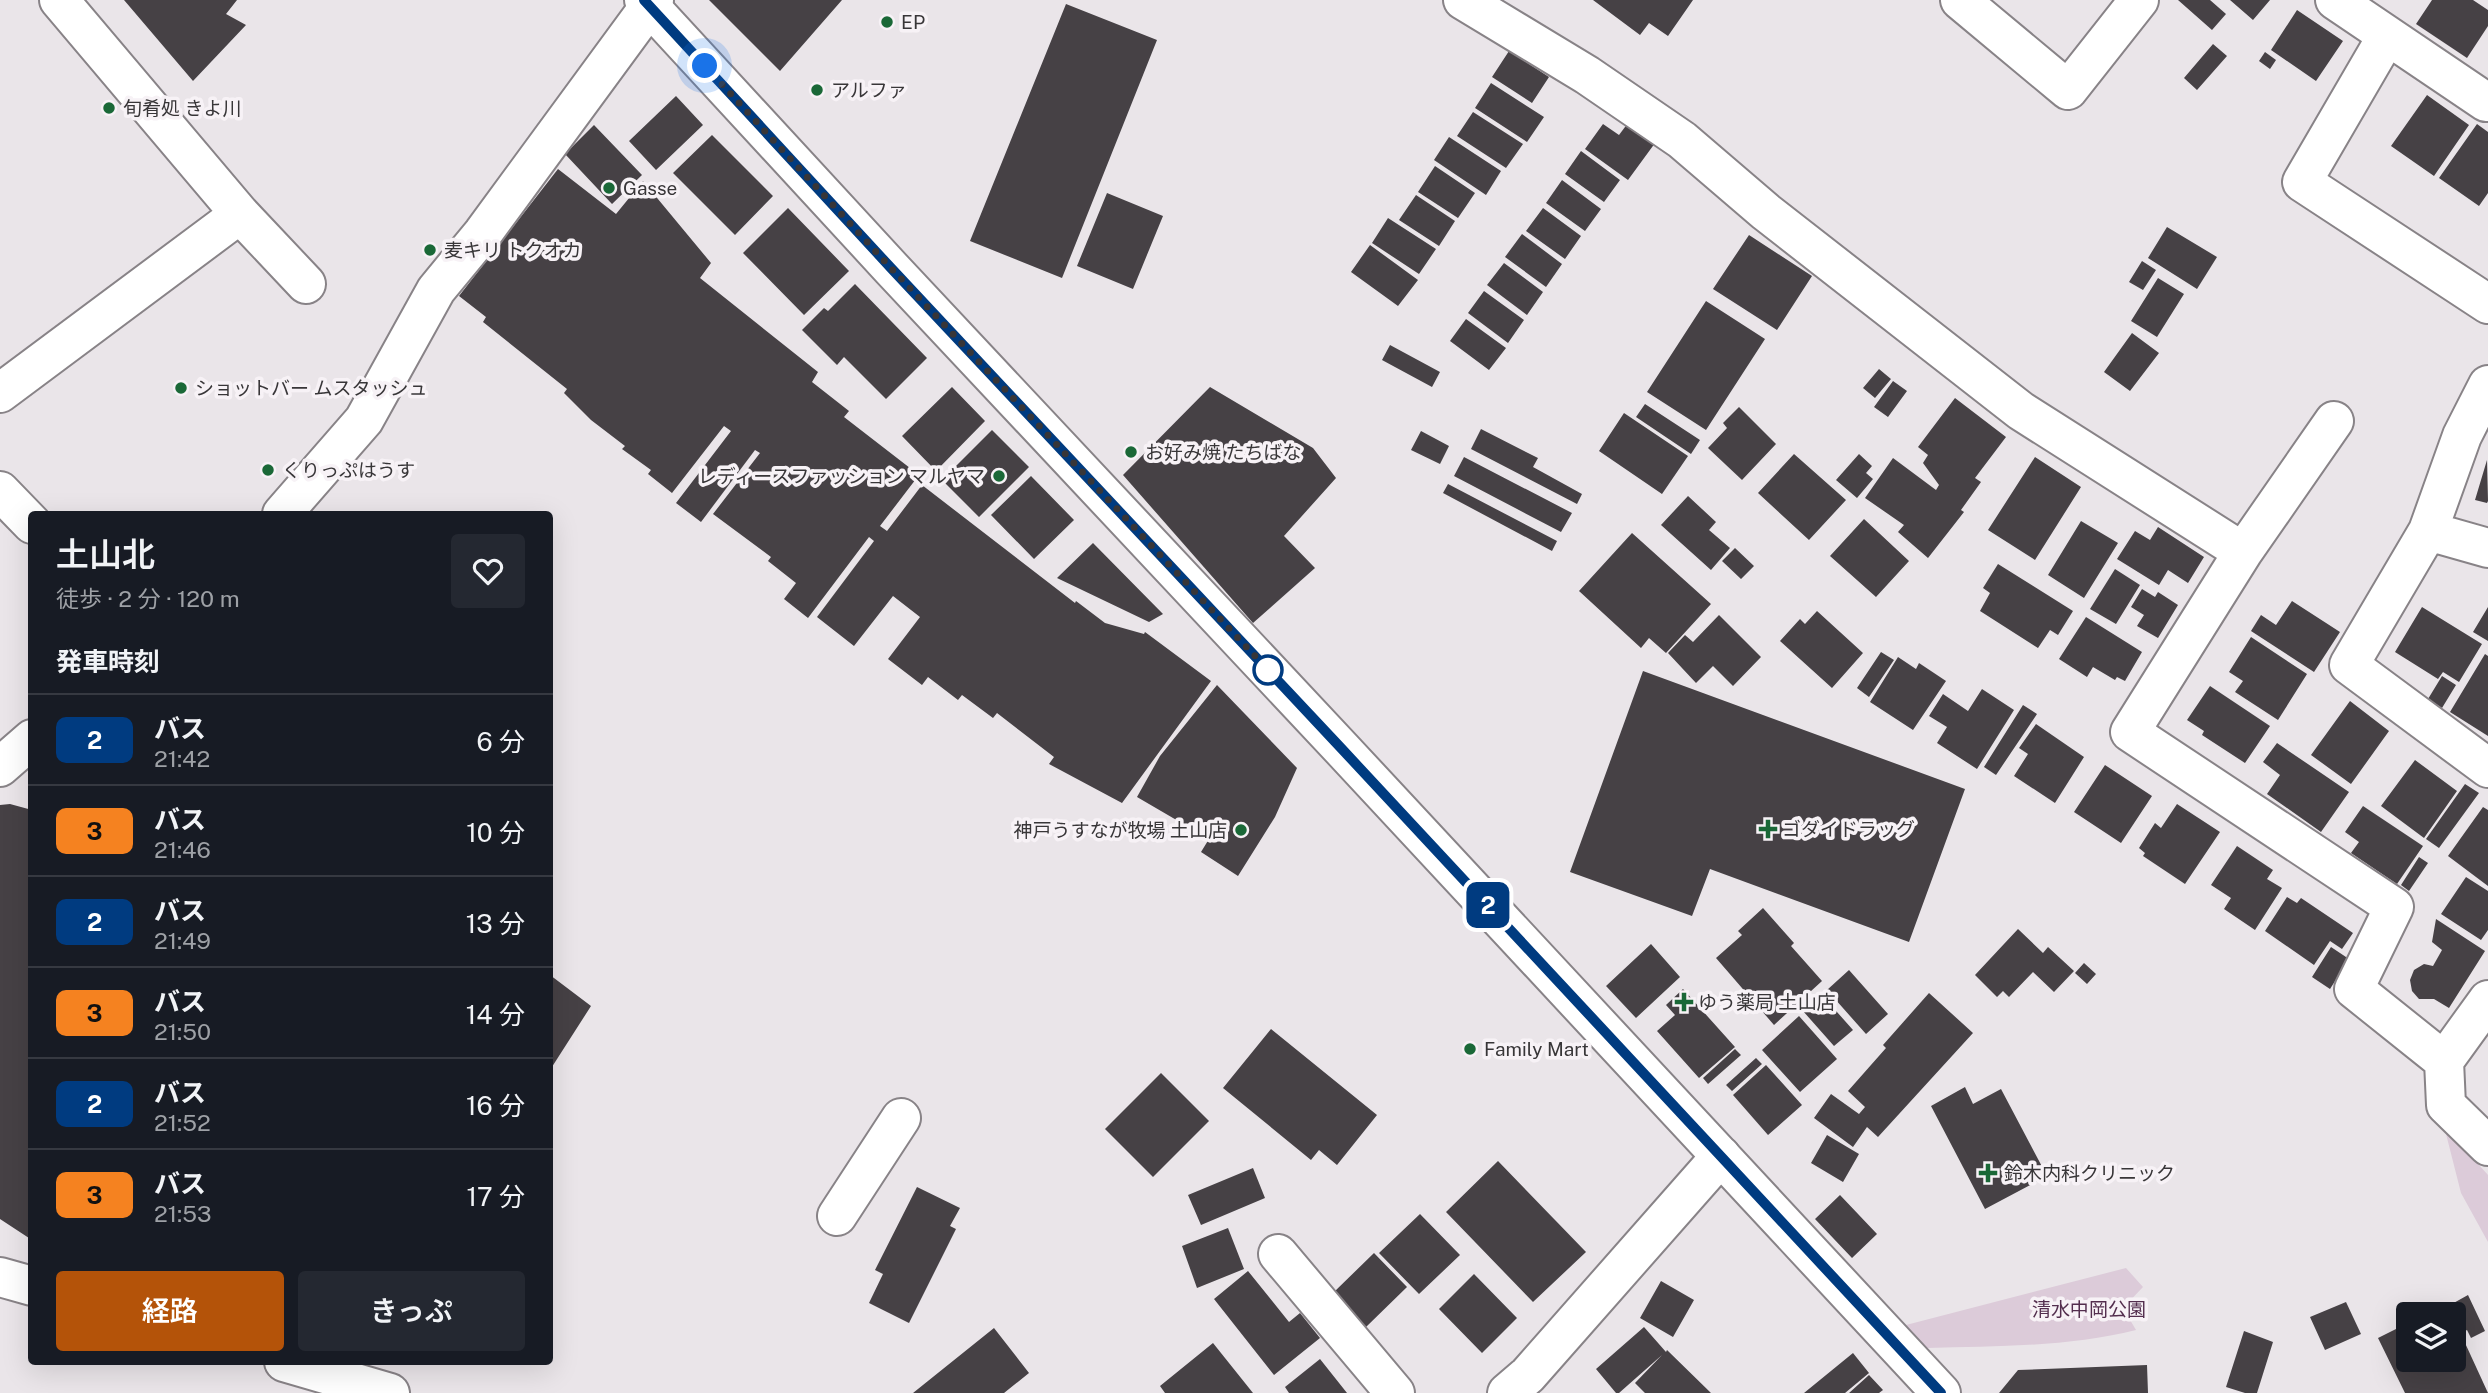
<!DOCTYPE html>
<html lang="ja">
<head>
<meta charset="utf-8">
<style>
  :root { --surface:#171b24; --page:#242831; --text:#f1f3f6; --muted:#9ea1a6; --line:#363941; --accent:#b45309 }
  body { margin:0; font-family:"Public Sans","Noto Sans JP",sans-serif; background:var(--page); color:var(--text); height:100vh; display:flex; flex-direction:column; font-size:26px; white-space:nowrap }
  * { box-sizing:border-box; margin:0 }
  p { font-size:23px; color:var(--muted) }
  .icon { flex:none; width:38px; height:38px; fill:none; stroke:currentColor; stroke-width:2; stroke-linecap:round; stroke-linejoin:round }
  .map { position:relative; flex:1; overflow:hidden }
  .sheet { position:absolute; left:28px; top:511px; width:525px; height:854px; display:flex; flex-direction:column; background:var(--surface); border-radius:7px; box-shadow:0 7px 28px #0002 }
  .sheet>* { flex:none }
  .badge { padding:0 14px; border-radius:10px; font-size:24px; line-height:46px }
  .fabs { position:absolute; left:2396px; top:1302px; display:grid; gap:14px }
  .fabs a { display:grid; place-items:center; width:70px; height:70px; border-radius:7px; background:var(--surface); box-shadow:0 7px 28px #0002; font-size:35px }
  .you { position:absolute; width:35px; height:35px; margin:-18px; border:5px solid #fff; border-radius:50%; background:#1a73e8; box-shadow:0 0 0 10px #1a73e833 }
  .map>.badge { position:absolute; translate:-50% -50%; box-shadow:0 0 0 4px #fff }
  h2 { padding:0 28px; font-size:26px; line-height:63px }
  .round { display:grid; place-items:center; flex:none; width:74px; height:74px; border-radius:7px; background:var(--page) }
  .summary { display:flex; align-items:center; justify-content:space-between; height:119px; padding:0 28px }
  h1 { font-size:33px; font-weight:600; line-height:52px }
  .primary-button { display:flex; gap:14px; margin-top:auto; padding:14px 28px }
  .primary-button a { flex:1; height:80px; border-radius:7px; background:var(--accent); color:#fff; font-size:28px; font-weight:600; line-height:80px; text-align:center }
  .primary-button a+a { background:var(--page); color:var(--text) }
  ul { padding:0; list-style:none }
  li { display:flex; align-items:center; gap:21px; height:91px; padding:0 28px; border-top:2px solid var(--line) }
  li div { flex:1 }
  li b { display:block; font-size:26px }
  li em { font-style:normal }
  li .badge { min-width:77px; font-weight:700; text-align:center }
  .map>svg:first-child { display:block }
  .green { fill:#dccbd9 }
  .building { fill:#464145 }
  .lines { fill:none; stroke-linecap:round; stroke-linejoin:round }
  .minor-casing { stroke:#888387; stroke-width:42 }
  .major-casing { stroke:#888387; stroke-width:42 }
  .minor { stroke:#fff; stroke-width:38 }
  .major { stroke:#fff; stroke-width:38 }
  .line-casing { stroke:#fff; stroke-width:16 }
  .line { stroke:#003b80; stroke-width:10 }
  .walk { stroke:#383638; stroke-width:7; stroke-dasharray:0 12.6 }
  .poi-dot { fill:#1a6837; stroke:#f7f2f6; stroke-width:2.5 }
  .stop-dot { fill:#fff; stroke:#003b80; stroke-width:3.5 }
  .labels { text-anchor:middle; stroke-width:7; stroke-linejoin:round; paint-order:stroke }
  .poi-label { font-size:19px; fill:#383638; stroke:#f7f2f6; text-anchor:start }
  .park-label { font-size:19px; fill:#532e4e; stroke:#f7f2f6 }
</style>
</head>
<body>
<div class="map">
<svg width="2488" height="1393" viewBox="0 0 2488 1393">
  <rect width="100%" height="100%" fill="#eae5e9"/>
  <path class="green" d="M 2444,1126 L 2488,1175 L 2488,1242 L 2461,1193 Z
    M 2126,1268 L 2143,1287 L 2123,1308 L 2136,1330 C 2069,1347 1996,1346 1927,1348 L 1906,1325 Z"/>
  <path class="building" d="M 124,0 L 237,0 L 226,14 L 246,25 L 193,81 Z
    M 709,0 L 842,0 L 780,71 Z
    M 1593,0 L 1693,0 L 1668,36 L 1649,23 L 1640,35 Z
    M 2178,0 L 2210,0 L 2226,14 L 2212,30 Z
    M 2230,0 L 2270,0 L 2253,20 Z
    M 2432,0 L 2473,0 L 2488,10 L 2488,26 L 2467,58 L 2416,24 Z
    M 1066,4 L 1157,40 L 1062,278 L 970,241 Z
    M 2297,10 L 2343,41 L 2316,81 L 2271,50 Z
    M 2213,44 L 2227,56 L 2197,90 L 2184,78 Z
    M 1509,51 L 1549,77 L 1532,103 L 1492,77 Z
    M 2265,52 L 2276,60 L 2270,69 L 2259,61 Z
    M 1491,83 L 1544,117 L 1527,142 L 1475,108 Z
    M 2427,95 L 2469,125 L 2434,176 L 2391,146 Z
    M 676,96 L 703,125 L 656,170 L 629,141 Z
    M 1473,112 L 1523,144 L 1506,168 L 1457,136 Z
    M 1631,119 L 1658,139 L 1628,180 L 1585,149 L 1603,124 L 1619,135 Z
    M 2477,124 L 2488,132 L 2488,193 L 2479,206 L 2439,178 Z
    M 594,125 L 642,175 L 612,204 L 565,154 Z
    M 712,135 L 773,196 L 735,235 L 673,173 Z
    M 1449,137 L 1501,171 L 1486,195 L 1434,160 Z
    M 1581,151 L 1620,180 L 1604,202 L 1565,174 Z
    M 1435,166 L 1475,193 L 1458,218 L 1418,192 Z
    M 558,169 L 616,214 L 643,181 L 711,263 L 700,278 L 818,372 L 812,382 L 849,411 L 844,417 L 919,475 L 880,526 L 887,531 L 922,485 L 1075,603 L 1076,601 L 1105,623 L 1144,634 L 1145,632 L 1211,681 L 1122,803 L 1049,764 L 1054,757 L 997,713 L 993,718 L 962,695 L 958,700 L 928,677 L 922,685 L 888,659 L 920,617 L 893,596 L 854,646 L 817,617 L 874,541 L 869,537 L 808,618 L 784,599 L 796,583 L 768,561 L 771,557 L 713,514 L 760,453 L 755,450 L 701,522 L 676,503 L 731,431 L 724,426 L 672,493 L 648,474 L 651,470 L 622,449 L 625,446 L 591,420 L 564,393 L 567,389 L 483,322 L 486,317 L 459,296 Z
    M 1562,180 L 1601,209 L 1585,231 L 1546,203 Z
    M 1107,193 L 1163,216 L 1133,289 L 1077,266 Z
    M 1416,195 L 1455,221 L 1439,246 L 1399,220 Z
    M 788,208 L 849,271 L 804,315 L 743,253 Z
    M 1543,208 L 1581,236 L 1565,259 L 1526,231 Z
    M 1388,218 L 1436,249 L 1419,274 L 1372,243 Z
    M 2167,227 L 2217,257 L 2197,289 L 2148,258 Z
    M 1522,234 L 1562,264 L 1546,287 L 1505,257 Z
    M 1749,235 L 1812,276 L 1777,330 L 1713,289 Z
    M 1370,245 L 1418,280 L 1398,306 L 1351,272 Z
    M 2142,261 L 2156,270 L 2143,290 L 2129,282 Z
    M 1504,263 L 1543,292 L 1527,315 L 1487,285 Z
    M 2158,278 L 2184,294 L 2157,337 L 2131,321 Z
    M 855,284 L 927,358 L 886,399 L 844,357 L 837,365 L 802,330 L 824,308 L 828,311 Z
    M 1484,291 L 1524,320 L 1508,343 L 1468,313 Z
    M 1706,301 L 1765,339 L 1706,430 L 1647,392 Z
    M 1466,319 L 1506,348 L 1489,370 L 1450,341 Z
    M 2132,333 L 2159,353 L 2130,391 L 2104,372 Z
    M 1390,345 L 1440,372 L 1432,387 L 1382,360 Z
    M 1879,369 L 1891,379 L 1875,398 L 1863,388 Z
    M 1893,381 L 1907,391 L 1888,417 L 1874,407 Z
    M 952,387 L 985,421 L 936,471 L 902,436 Z
    M 1210,387 L 1313,448 L 1336,478 L 1284,536 L 1315,568 L 1253,623 L 1123,475 Z
    M 1955,398 L 2006,437 L 1975,478 L 1981,482 L 1961,510 L 1964,512 L 1928,558 L 1898,532 L 1904,525 L 1865,498 L 1893,458 L 1936,490 L 1939,485 L 1923,463 L 1928,455 L 1918,447 Z
    M 1645,404 L 1700,440 L 1691,454 L 1636,417 Z
    M 1739,407 L 1776,444 L 1742,480 L 1708,448 L 1727,428 L 1723,423 Z
    M 1624,413 L 1688,456 L 1662,494 L 1599,451 Z
    M 1481,429 L 1538,458 L 1533,467 L 1582,494 L 1577,504 L 1471,449 Z
    M 992,430 L 1029,467 L 979,517 L 942,480 Z
    M 1421,431 L 1449,446 L 1440,464 L 1411,450 Z
    M 1794,454 L 1846,500 L 1809,540 L 1758,493 Z
    M 1859,454 L 1872,466 L 1866,473 L 1873,479 L 1857,498 L 1836,480 Z
    M 1464,457 L 1572,513 L 1561,532 L 1454,476 Z
    M 2035,457 L 2081,487 L 2035,560 L 1988,530 Z
    M 2487,460 L 2488,501 L 2487,503 L 2475,500 Z
    M 1031,476 L 1074,520 L 1034,559 L 991,515 Z
    M 1448,484 L 1557,541 L 1552,551 L 1443,493 Z
    M 1688,496 L 1716,522 L 1709,530 L 1730,548 L 1711,570 L 1661,525 Z
    M 1864,519 L 1909,561 L 1876,597 L 1830,556 Z
    M 2081,521 L 2118,543 L 2084,598 L 2048,575 Z
    M 2158,527 L 2204,557 L 2188,583 L 2168,570 L 2159,585 L 2117,559 L 2135,531 L 2150,540 Z
    M 1632,533 L 1711,604 L 1666,653 L 1649,638 L 1641,648 L 1579,591 Z
    M 1093,543 L 1163,614 L 1149,622 L 1057,578 Z
    M 1735,548 L 1754,566 L 1741,579 L 1722,561 Z
    M 1998,564 L 2073,611 L 2058,635 L 2050,630 L 2038,648 L 1980,611 L 1990,593 L 1983,588 Z
    M 2115,569 L 2140,585 L 2116,624 L 2090,609 Z
    M 2142,589 L 2155,597 L 2158,592 L 2178,605 L 2158,638 L 2137,626 L 2144,615 L 2131,607 Z
    M 2292,601 L 2340,632 L 2314,672 L 2251,631 L 2261,615 L 2276,625 Z
    M 2422,607 L 2482,644 L 2459,682 L 2443,672 L 2438,679 L 2395,652 Z
    M 2488,607 L 2488,641 L 2473,632 Z
    M 1817,611 L 1863,653 L 1832,688 L 1780,641 L 1800,619 L 1805,624 Z
    M 1719,615 L 1761,657 L 1733,686 L 1713,666 L 1696,683 L 1668,653 L 1685,635 L 1693,642 Z
    M 2086,617 L 2142,652 L 2125,681 L 2117,677 L 2115,680 L 2093,667 L 2087,677 L 2059,659 Z
    M 2251,637 L 2307,674 L 2278,720 L 2235,692 L 2243,681 L 2229,672 Z
    M 1881,652 L 1894,660 L 1869,697 L 1857,688 Z
    M 2485,654 L 2488,656 L 2488,736 L 2450,712 Z
    M 1898,657 L 1916,669 L 1919,663 L 1946,681 L 1913,730 L 1870,702 Z
    M 1643,671 L 1965,789 L 1909,942 L 1710,869 L 1692,916 L 1570,872 Z
    M 2442,676 L 2456,685 L 2442,708 L 2428,699 Z
    M 1217,685 L 1297,768 L 1275,817 L 1238,876 L 1201,852 L 1209,839 L 1137,797 L 1160,756 Z
    M 2210,686 L 2270,726 L 2245,763 L 2202,735 L 2204,731 L 2187,720 Z
    M 1982,689 L 2014,710 L 1977,769 L 1937,743 L 1947,727 L 1929,716 L 1943,694 L 1968,711 Z
    M 2350,701 L 2389,731 L 2351,784 L 2311,755 Z
    M 2023,705 L 2037,714 L 1996,775 L 1984,767 Z
    M 2036,724 L 2084,757 L 2055,803 L 2014,776 L 2028,754 L 2019,748 Z
    M 2277,743 L 2349,792 L 2321,832 L 2267,794 L 2280,775 L 2263,762 Z
    M 2415,760 L 2457,791 L 2424,838 L 2381,806 Z
    M 2105,765 L 2152,796 L 2121,843 L 2074,812 Z
    M 2465,784 L 2479,793 L 2439,848 L 2426,839 Z
    M 10,804 L 32,810 L 32,1240 L 0,1219 L 0,805 Z
    M 2177,804 L 2220,832 L 2185,884 L 2143,856 L 2145,853 L 2139,848 L 2155,823 L 2161,828 Z
    M 2363,806 L 2423,846 L 2397,884 L 2351,853 L 2359,842 L 2345,832 Z
    M 2483,807 L 2488,810 L 2488,886 L 2448,856 Z
    M 2237,846 L 2273,870 L 2267,879 L 2282,888 L 2255,930 L 2224,909 L 2231,898 L 2211,885 Z
    M 2419,857 L 2428,863 L 2409,891 L 2401,885 Z
    M 2466,877 L 2488,891 L 2488,930 L 2481,940 L 2441,914 Z
    M 2287,897 L 2297,903 L 2301,898 L 2353,933 L 2342,949 L 2330,941 L 2314,965 L 2265,931 Z
    M 1763,908 L 1794,943 L 1791,946 L 1822,981 L 1774,1025 L 1716,958 L 1742,935 L 1738,931 Z
    M 2436,919 L 2485,951 L 2449,1008 L 2434,999 L 2419,999 L 2412,991 L 2410,980 L 2414,970 L 2424,964 L 2433,966 L 2442,950 L 2432,942 Z
    M 2018,929 L 2043,953 L 2048,947 L 2074,971 L 2054,992 L 2033,972 L 2009,997 L 2003,991 L 1997,997 L 1975,975 Z
    M 1651,944 L 1680,977 L 1636,1018 L 1606,986 Z
    M 2331,947 L 2349,959 L 2330,989 L 2312,977 Z
    M 2084,963 L 2096,974 L 2087,984 L 2075,973 Z
    M 1849,970 L 1888,1014 L 1866,1034 L 1827,990 Z
    M 550,975 L 591,1006 L 550,1070 Z
    M 1683,989 L 1735,1047 L 1699,1078 L 1657,1031 L 1675,1015 L 1666,1005 Z
    M 1929,993 L 1973,1033 L 1878,1137 L 1867,1127 L 1853,1147 L 1814,1118 L 1831,1094 L 1859,1114 L 1865,1107 L 1848,1091 L 1886,1048 L 1883,1045 Z
    M 1821,994 L 1853,1030 L 1834,1046 L 1803,1011 Z
    M 1799,1016 L 1837,1059 L 1800,1092 L 1762,1050 Z
    M 1271,1029 L 1377,1115 L 1337,1165 L 1319,1150 L 1311,1160 L 1223,1088 Z
    M 1735,1049 L 1741,1055 L 1708,1084 L 1703,1078 Z
    M 1756,1058 L 1762,1064 L 1732,1091 L 1726,1085 Z
    M 1766,1065 L 1802,1105 L 1768,1135 L 1733,1095 Z
    M 1161,1073 L 1209,1121 L 1153,1177 L 1105,1129 Z
    M 1965,1087 L 1973,1104 L 2001,1089 L 2047,1176 L 1985,1209 L 1931,1106 Z
    M 1827,1135 L 1859,1154 L 1843,1182 L 1811,1163 Z
    M 1498,1161 L 1586,1252 L 1533,1302 L 1446,1212 Z
    M 1253,1168 L 1265,1198 L 1201,1225 L 1188,1195 Z
    M 917,1187 L 960,1208 L 950,1226 L 956,1229 L 909,1323 L 869,1303 L 883,1274 L 875,1270 Z
    M 1840,1195 L 1877,1234 L 1852,1258 L 1815,1219 Z
    M 1420,1214 L 1460,1255 L 1419,1294 L 1379,1253 Z
    M 1228,1228 L 1244,1269 L 1197,1288 L 1182,1246 Z
    M 1374,1253 L 1407,1287 L 1366,1327 L 1333,1293 Z
    M 1248,1271 L 1289,1322 L 1300,1313 L 1320,1338 L 1274,1375 L 1214,1299 Z
    M 1474,1274 L 1517,1318 L 1482,1353 L 1439,1309 Z
    M 1661,1281 L 1694,1300 L 1673,1337 L 1640,1318 Z
    M 2468,1295 L 2485,1331 L 2471,1338 L 2467,1330 L 2463,1332 L 2450,1305 Z
    M 2346,1302 L 2361,1334 L 2325,1350 L 2310,1317 Z
    M 2447,1305 L 2451,1314 L 2427,1314 Z
    M 2454,1319 L 2488,1393 L 2405,1393 L 2378,1338 L 2408,1323 L 2408,1360 L 2454,1360 Z
    M 1644,1327 L 1666,1352 L 1667,1350 L 1711,1393 L 1645,1393 L 1635,1383 L 1662,1355 L 1619,1393 L 1616,1393 L 1596,1369 Z
    M 994,1328 L 1029,1373 L 1004,1393 L 913,1393 Z
    M 2244,1331 L 2273,1342 L 2257,1393 L 2245,1393 L 2226,1387 Z
    M 1213,1343 L 1253,1393 L 1165,1393 L 1160,1386 Z
    M 1853,1353 L 1869,1373 L 1845,1393 L 1804,1393 Z
    M 1320,1359 L 1347,1393 L 1289,1393 L 1285,1387 Z
    M 2147,1365 L 2148,1393 L 1999,1393 L 2018,1370 Z
    M 1869,1375 L 1883,1390 L 1879,1393 L 1849,1393 Z"/>
  <g class="lines">
    <defs>
      <path id="minor" d="M 1463,0 L 1587,75 L 1682,140 L 1766,212 L 2021,411 L 2243,552 L 2130,732 L 2394,907 L 2354,989 L 2444,1061 L 2446,1105 L 2488,1146
        M 1960,0 L 2068,90 L 2139,0
        M 2335,0 L 2486,102 L 2488,100
        M 2387,36 L 2302,182 L 2488,304
        M 240,214 L 306,284
        M 2488,385 L 2462,436 L 2428,531 L 2349,665 L 2488,768
        M 0,393 L 240,214 L 59,0
        M 0,491 L 32,524
        M 282,514 L 364,420 L 436,290 L 483,233 L 654,0
        M 2428,531 L 2488,548
        M 2243,552 L 2334,421
        M 0,767 L 32,739
        M 2444,1061 L 2488,1000
        M 837,1216 L 901,1118
        M 1278,1254 L 1395,1393
        M 0,1277 L 32,1286
        M 284,1362 L 390,1393
        M 1507,1393 L 1528,1375 L 1721,1156"/>
      <path id="major" d="M 644,0 L 891,268 L 1341,748 L 1941,1393"/>
    </defs>
    <use href="#minor" class="minor-casing"/>
    <use href="#major" class="major-casing"/>
    <use href="#minor" class="minor"/>
    <use href="#major" class="major"/>
  </g>
  <g class="lines">
    <defs>
      <path id="line" d="M 644,0 L 891,268 L 1341,748 L 1941,1393"/>
    </defs>
    <use href="#line" class="line-casing"/>
    <use href="#line" class="line"/>
    <path class="walk" d="M 705,66 L 891,268 L 1270,672 L 1268,670"/>
  </g>
  <g class="poi-dot">
    <circle cx="887" cy="22" r="7"/>
    <circle cx="817" cy="90" r="7"/>
    <circle cx="109" cy="108" r="7"/>
    <circle cx="609" cy="188" r="7"/>
    <circle cx="430" cy="250" r="7"/>
    <circle cx="181" cy="388" r="7"/>
    <circle cx="1131" cy="452" r="7"/>
    <circle cx="268" cy="470" r="7"/>
    <circle cx="999" cy="476" r="7"/>
    <path d="M1764.5 818.5h7v7h7v7h-7v7h-7v-7h-7v-7h7z"/>
    <circle cx="1241" cy="830" r="7"/>
    <path d="M1680.5 991.5h7v7h7v7h-7v7h-7v-7h-7v-7h7z"/>
    <circle cx="1470" cy="1049" r="7"/>
    <path d="M1984.5 1162.5h7v7h7v7h-7v7h-7v-7h-7v-7h7z"/>
  </g>
  <circle class="stop-dot" cx="1268" cy="670" r="14"/>
  <g class="labels">
    <g class="poi-label">
      <text x="901" y="29">EP</text>
      <text x="831" y="97">アルファ</text>
      <text x="123" y="115">旬肴処 きよ川</text>
      <text x="623" y="195">Gasse</text>
      <text x="444" y="257">麦キリ トクオカ</text>
      <text x="195" y="395">ショットバー ムスタッシュ</text>
      <text x="1145" y="459">お好み焼 たちばな</text>
      <text x="282" y="477">くりっぷはうす</text>
      <text x="985" y="483" text-anchor="end">レディースファッション マルヤマ</text>
      <text x="1782" y="836">ゴダイドラッグ</text>
      <text x="1227" y="837" text-anchor="end">神戸うすなが牧場 土山店</text>
      <text x="1698" y="1009">ゆう薬局 土山店</text>
      <text x="1484" y="1056">Family Mart</text>
      <text x="2004" y="1180">鈴木内科クリニック</text>
    </g>
    <g class="park-label">
      <text x="2089" y="1316">清水中岡公園</text>
    </g>
  </g>
</svg>
<div class="fabs">
<a><svg class="icon" aria-label="layers" viewBox="0 0 24 24"><path d="M12 4l9 5-9 5-9-5zM3 14l9 5 9-5"/></svg></a>
</div>
<div class="you" style="left:705px;top:66px"></div>
<b class="badge" style="left:1488px;top:905px;background:#003b80;color:#fff">2</b>
<section class="sheet">
<div class="summary"><div><h1>土山北</h1><p>徒歩 · 2 分 · 120 m</p></div><a class="round"><svg class="icon" aria-label="heart" viewBox="0 0 24 24"><path d="M12 20l-8-8c-3-5 5-10 8-4 3-6 11-1 8 4z"/></svg></a></div>
<h2>発車時刻</h2>
<ul>
<li><span class="badge" style="background:#003b80;color:#fff">2</span><div><b>バス</b><p>21:42</p></div><em>6 分</em></li>
<li><span class="badge" style="background:#f58220;color:#111">3</span><div><b>バス</b><p>21:46</p></div><em>10 分</em></li>
<li><span class="badge" style="background:#003b80;color:#fff">2</span><div><b>バス</b><p>21:49</p></div><em>13 分</em></li>
<li><span class="badge" style="background:#f58220;color:#111">3</span><div><b>バス</b><p>21:50</p></div><em>14 分</em></li>
<li><span class="badge" style="background:#003b80;color:#fff">2</span><div><b>バス</b><p>21:52</p></div><em>16 分</em></li>
<li><span class="badge" style="background:#f58220;color:#111">3</span><div><b>バス</b><p>21:53</p></div><em>17 分</em></li>
</ul>
<div class="primary-button"><a>経路</a><a>きっぷ</a></div>
</section>
</div>
</body>
</html>
